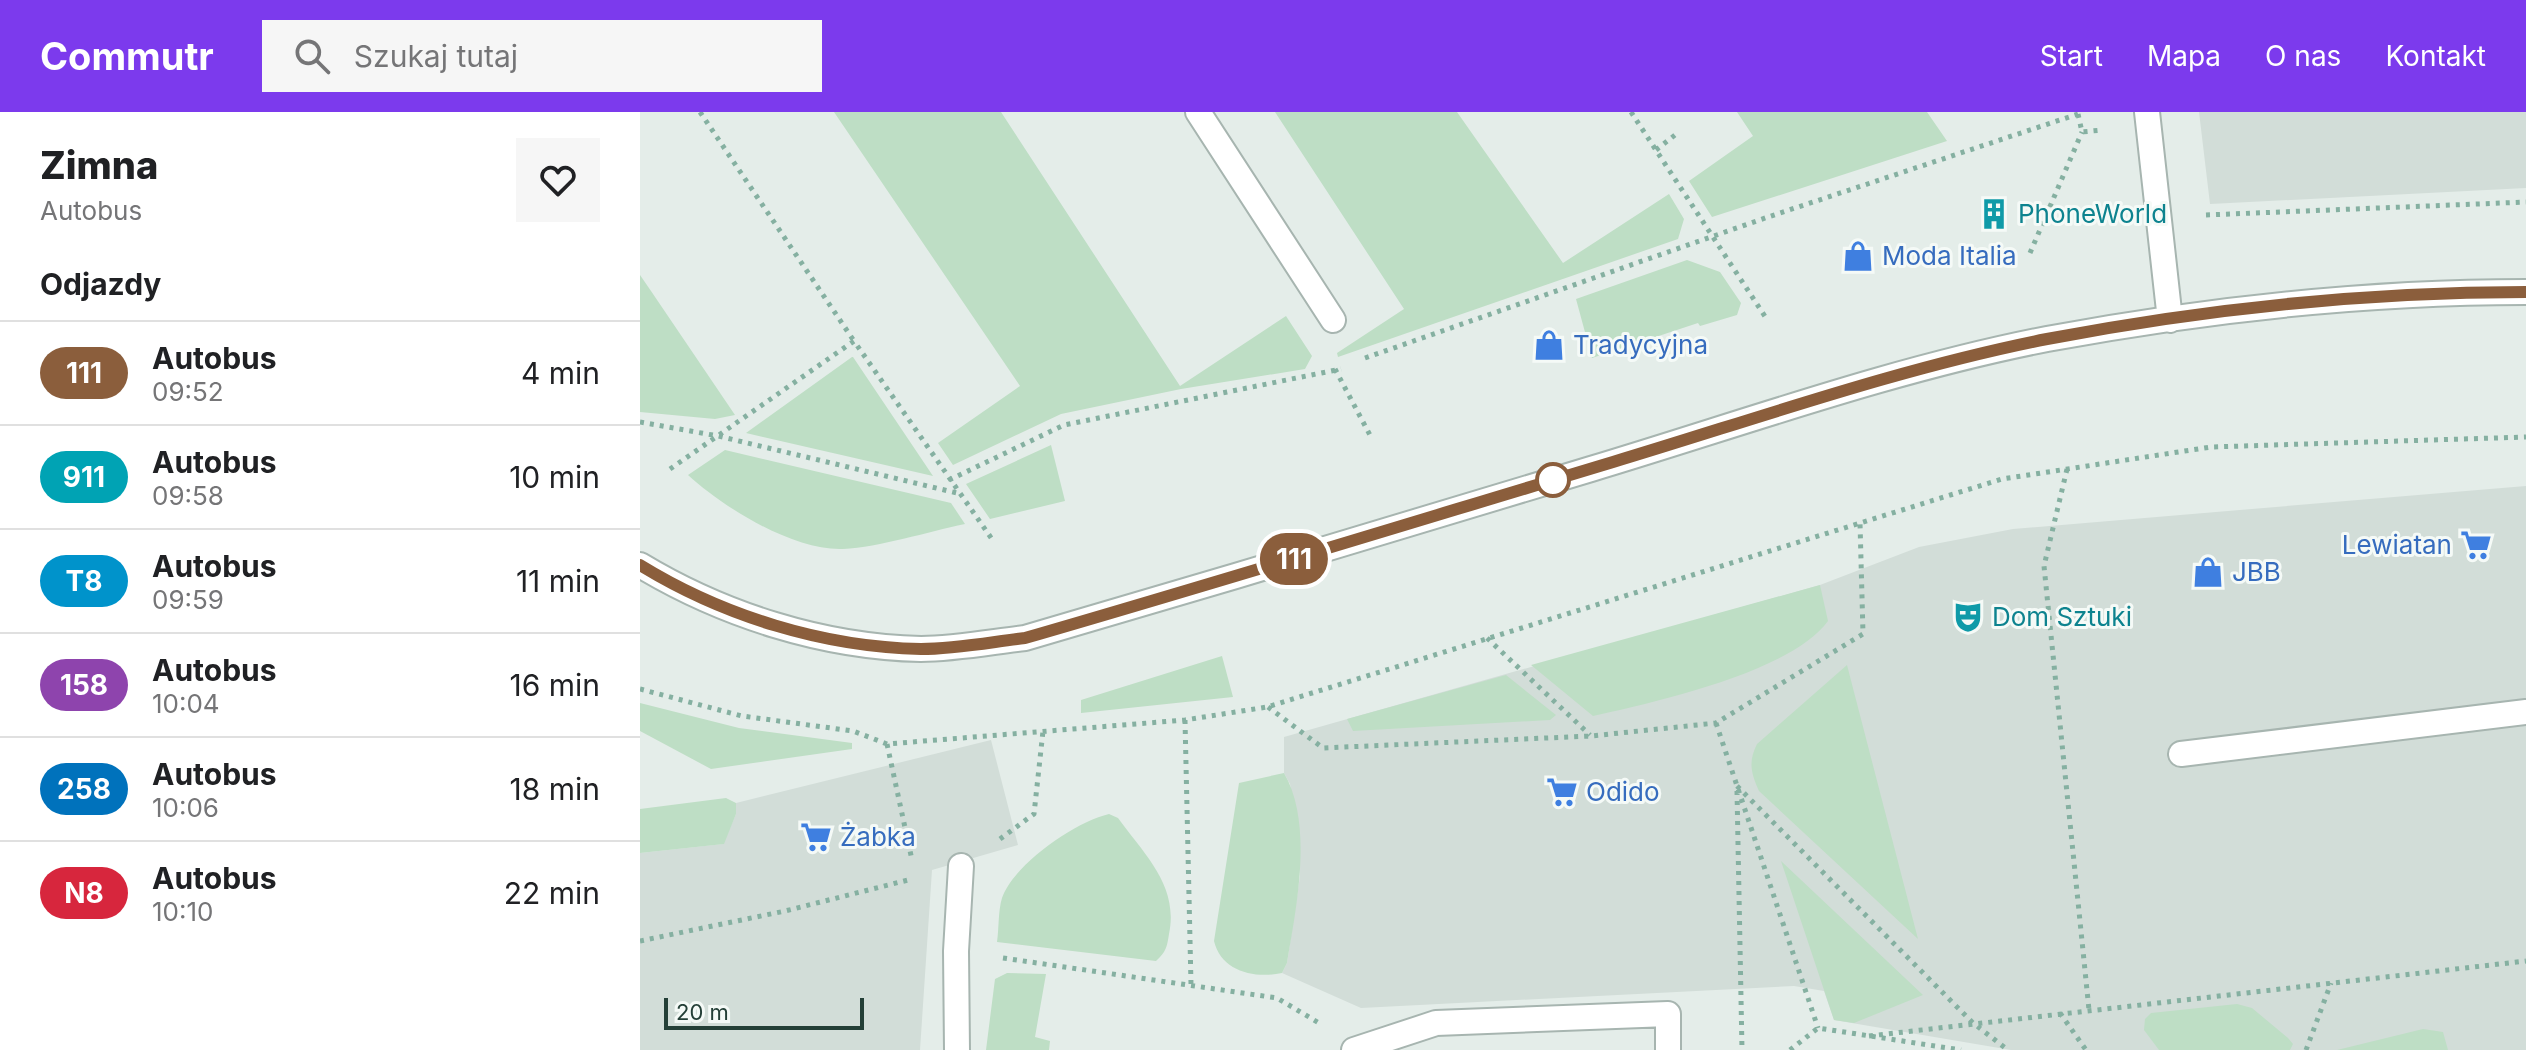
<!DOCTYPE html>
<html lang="pl">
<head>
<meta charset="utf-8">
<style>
  :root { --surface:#fff; --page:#f6f6f6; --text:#202124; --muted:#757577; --line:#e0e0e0; --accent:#7c3aed }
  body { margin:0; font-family:Inter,sans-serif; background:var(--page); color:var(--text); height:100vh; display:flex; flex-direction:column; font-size:30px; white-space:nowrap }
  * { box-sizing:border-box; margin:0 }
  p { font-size:26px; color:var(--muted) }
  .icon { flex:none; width:44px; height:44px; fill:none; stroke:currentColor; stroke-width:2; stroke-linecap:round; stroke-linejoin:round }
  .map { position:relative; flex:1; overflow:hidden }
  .sheet { display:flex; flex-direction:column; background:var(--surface); width:640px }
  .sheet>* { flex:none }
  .badge { padding:0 16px; border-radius:26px; font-size:28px; line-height:52px }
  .scale { position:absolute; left:24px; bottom:20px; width:200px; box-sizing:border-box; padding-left:8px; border:4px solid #243f37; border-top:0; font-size:22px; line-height:28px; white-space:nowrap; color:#243f37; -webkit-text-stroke:6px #f5faf7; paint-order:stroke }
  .map>.badge { position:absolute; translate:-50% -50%; box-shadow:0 0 0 4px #fff }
  h2 { padding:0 40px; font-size:30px; line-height:72px }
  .round { display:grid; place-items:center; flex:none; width:84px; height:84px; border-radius:0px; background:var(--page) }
  .summary { display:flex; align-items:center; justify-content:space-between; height:136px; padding:0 40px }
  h1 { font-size:38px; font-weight:800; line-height:60px }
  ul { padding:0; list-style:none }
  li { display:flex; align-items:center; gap:24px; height:104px; padding:0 40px; border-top:2px solid var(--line) }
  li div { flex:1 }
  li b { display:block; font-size:30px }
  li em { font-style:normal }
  li .badge { min-width:88px; font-weight:700; text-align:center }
  header { display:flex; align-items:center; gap:48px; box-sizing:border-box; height:112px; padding:0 40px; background:var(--accent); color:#fff }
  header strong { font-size:38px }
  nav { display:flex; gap:44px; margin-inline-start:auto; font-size:28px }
  .search { width:560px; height:72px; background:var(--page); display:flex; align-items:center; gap:20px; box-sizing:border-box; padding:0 28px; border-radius:0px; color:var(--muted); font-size:30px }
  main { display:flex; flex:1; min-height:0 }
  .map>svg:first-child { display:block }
  .built { fill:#d2ddd8 }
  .green { fill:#bedec5 }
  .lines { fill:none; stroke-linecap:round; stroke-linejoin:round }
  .minor-casing { stroke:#a7b5b0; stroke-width:28 }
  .path { stroke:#85b0a1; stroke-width:5; stroke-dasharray:4 6; stroke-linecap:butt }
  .minor { stroke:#fff; stroke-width:24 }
  .line-casing { stroke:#fff; stroke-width:18 }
  .line { stroke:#8b5e3c; stroke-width:12 }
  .stop-dot { fill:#fff; stroke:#8b5e3c; stroke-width:4 }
  .labels { text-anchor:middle; stroke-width:6; stroke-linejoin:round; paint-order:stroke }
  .culture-label { font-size:26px; fill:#0d838f; stroke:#f5faf7; text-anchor:start }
  .shop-label { font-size:26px; fill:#366cbe; stroke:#f5faf7; text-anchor:start }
</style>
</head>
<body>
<header>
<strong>Commutr</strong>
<div class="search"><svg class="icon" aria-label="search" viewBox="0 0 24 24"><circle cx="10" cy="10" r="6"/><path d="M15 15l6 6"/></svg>Szukaj tutaj</div>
<nav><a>Start</a><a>Mapa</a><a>O nas</a><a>Kontakt</a></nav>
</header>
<main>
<section class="sheet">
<div class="summary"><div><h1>Zimna</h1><p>Autobus</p></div><a class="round"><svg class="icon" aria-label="heart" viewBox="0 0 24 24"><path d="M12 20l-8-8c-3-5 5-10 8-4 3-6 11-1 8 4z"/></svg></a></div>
<h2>Odjazdy</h2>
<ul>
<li><span class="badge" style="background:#8b5e3c;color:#fff">111</span><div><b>Autobus</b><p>09:52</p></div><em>4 min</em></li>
<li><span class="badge" style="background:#00a3b4;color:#fff">911</span><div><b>Autobus</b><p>09:58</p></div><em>10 min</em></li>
<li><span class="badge" style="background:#0093cb;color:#fff">T8</span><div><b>Autobus</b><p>09:59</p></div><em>11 min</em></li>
<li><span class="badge" style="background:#8e44ad;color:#fff">158</span><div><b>Autobus</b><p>10:04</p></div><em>16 min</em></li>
<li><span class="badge" style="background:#0072bc;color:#fff">258</span><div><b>Autobus</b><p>10:06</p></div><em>18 min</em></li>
<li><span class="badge" style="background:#d7263d;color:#fff">N8</span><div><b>Autobus</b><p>10:10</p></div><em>22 min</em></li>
</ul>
</section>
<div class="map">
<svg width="1886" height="938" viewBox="0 0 1886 938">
  <rect width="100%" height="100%" fill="#e4ede9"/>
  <path class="built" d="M 1559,0 L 1886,0 L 1886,76 L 1570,92 Z
    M 1886,374 L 1886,938 L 1371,938 L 1194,908 L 1184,879 L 1154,874 L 721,896 L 642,861 L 647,851 L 660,764 L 659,722 L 650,672 L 644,661 L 644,625 L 1180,473 L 1279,435 L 1373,417 Z
    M 351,628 L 378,733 L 292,758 L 280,938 L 0,938 L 0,741 L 83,732 L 96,702 L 96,691 Z"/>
  <path class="green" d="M 194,0 L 361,0 L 540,274 L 646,204 L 672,244 L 665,257 L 541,277 L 421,302 L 313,353 L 298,331 L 380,274 Z
    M 635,0 L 817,0 L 923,151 L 1029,82 L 1044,107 L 1038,127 L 698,245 L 697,241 L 764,197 Z
    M 1097,0 L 1287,0 L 1307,29 L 1072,105 L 1049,69 L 1113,24 Z
    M 1047,148 L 1080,160 L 1101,191 L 1097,203 L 1060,214 L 1058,211 L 952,246 L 936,187 Z
    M 0,163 L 11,179 L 95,303 L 75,307 L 0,300 Z
    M 212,245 L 213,245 L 293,364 L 106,321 Z
    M 411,333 L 425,389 L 350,407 L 326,372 Z
    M 85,338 L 311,391 L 325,412 C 287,420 240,435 203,437 C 153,439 83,395 48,363 Z
    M 1180,473 L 1188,509 C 1151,560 1015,590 953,604 L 891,553 Z
    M 582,544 L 593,585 L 441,601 L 441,588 Z
    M 1207,553 L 1278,827 L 1119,679 C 1111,661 1108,650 1117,632 Z
    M 866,563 L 916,603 L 910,608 L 713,619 L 707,607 Z
    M 0,591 L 99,616 L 212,631 L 212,637 L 71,657 L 0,619 Z
    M 644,661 C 674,713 656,796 647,851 L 642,861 C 614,867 581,859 574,829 L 599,671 Z
    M 86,686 L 96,691 L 96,702 L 84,732 L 0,741 L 0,697 Z
    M 469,702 L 478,706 C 505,743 539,774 529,822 C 527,835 526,840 516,849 L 357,830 C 359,816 358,799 362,786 C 374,752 435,710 469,702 Z
    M 1141,749 L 1283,883 L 1214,911 L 1194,908 Z
    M 367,861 L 406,862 L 395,925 L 410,929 L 409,938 L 346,938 L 355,867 Z
    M 1597,892 L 1612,896 L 1648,926 L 1653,932 L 1650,938 L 1519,938 L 1504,918 L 1505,907 L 1511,901 Z
    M 1783,917 L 1803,920 L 1808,938 L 1697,938 Z"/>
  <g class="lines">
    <defs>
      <path id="minor" d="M 558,0 L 693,208
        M 1507,0 L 1530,208
        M 0,453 C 83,503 183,535 281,537 C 315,537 351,530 385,526 C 574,471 763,414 951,357 C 1101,312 1253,257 1407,227 C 1564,198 1727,180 1886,180
        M 1541,642 L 1886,600
        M 317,938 L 316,839 L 321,754
        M 714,938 L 796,911 L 1028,902 L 1028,938"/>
    </defs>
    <use href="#minor" class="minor-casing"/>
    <path class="path" d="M 60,0 L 214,229
      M 991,0 L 1128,209
      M 1438,2 L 1442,20 L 1462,18
      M 1016,38 L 1035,23
      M 1566,103 L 1886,90
      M 1390,141 L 1442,20
      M 725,246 L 1128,105 L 1438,2
      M 695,257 L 731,325
      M 0,310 L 78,324 L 317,381
      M 30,357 L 214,229 L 354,430
      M 1427,357 L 1404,454 L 1449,898
      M 309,368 L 424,313 L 701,257
      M 847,526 L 950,623
      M 0,577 L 102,604 L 213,619 L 247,632 L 545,608 L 627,595 L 1362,367 L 1571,335 L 1886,325
      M 628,595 L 683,636 L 951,624 L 1076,611 L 1223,522 L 1220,411
      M 545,608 L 551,872
      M 1076,611 L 1178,916
      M 247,632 L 272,748
      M 1097,674 L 1333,911 L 1368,938
      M 1097,679 L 1102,938
      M 360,727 L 394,702 L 403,619
      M 0,829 L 145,799 L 272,767
      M 363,846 L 637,886 L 679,911
      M 1420,901 L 1446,938
      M 1229,924 L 1886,849
      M 1150,938 L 1178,916 L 1321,938
      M 1666,938 L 1691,871"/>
    <use href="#minor" class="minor"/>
  </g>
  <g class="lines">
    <defs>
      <path id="line" d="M 0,453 C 83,504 183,535 281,537 C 315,537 351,530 385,526 C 582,469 777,409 973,350 C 1116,307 1260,256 1407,227 C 1564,197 1727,180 1886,180"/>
    </defs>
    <use href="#line" class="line-casing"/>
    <use href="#line" class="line"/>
  </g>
  <defs>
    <symbol id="building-bare" viewBox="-9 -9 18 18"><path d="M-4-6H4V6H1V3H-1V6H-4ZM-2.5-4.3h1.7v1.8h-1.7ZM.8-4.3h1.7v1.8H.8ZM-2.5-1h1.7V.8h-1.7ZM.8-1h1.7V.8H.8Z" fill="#0f9aa8" stroke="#f5faf7" stroke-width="2.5" paint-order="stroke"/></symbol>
    <symbol id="shop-bare" viewBox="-9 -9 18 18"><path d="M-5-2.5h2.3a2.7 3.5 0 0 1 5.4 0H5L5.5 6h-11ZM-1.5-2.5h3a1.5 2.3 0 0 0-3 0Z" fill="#3f7fe0" stroke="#f5faf7" stroke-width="2.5" paint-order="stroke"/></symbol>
    <symbol id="supermarket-bare" viewBox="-9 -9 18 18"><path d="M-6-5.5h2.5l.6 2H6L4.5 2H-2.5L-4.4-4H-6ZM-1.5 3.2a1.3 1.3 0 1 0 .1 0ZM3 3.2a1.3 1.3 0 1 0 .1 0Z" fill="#3f7fe0" stroke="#f5faf7" stroke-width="2.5" paint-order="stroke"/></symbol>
    <symbol id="theatre-bare" viewBox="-9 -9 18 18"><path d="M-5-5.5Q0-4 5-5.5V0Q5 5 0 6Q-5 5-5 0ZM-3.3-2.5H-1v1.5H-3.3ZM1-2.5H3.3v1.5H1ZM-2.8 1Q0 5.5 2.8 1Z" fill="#0f9aa8" stroke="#f5faf7" stroke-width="2.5" paint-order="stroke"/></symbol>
  </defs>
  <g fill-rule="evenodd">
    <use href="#building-bare" x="1332" y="80" width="44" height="44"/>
    <use href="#shop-bare" x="1196" y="122" width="44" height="44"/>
    <use href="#shop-bare" x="887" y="211" width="44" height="44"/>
    <use href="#supermarket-bare" x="1814" y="411" width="44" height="44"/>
    <use href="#shop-bare" x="1546" y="438" width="44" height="44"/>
    <use href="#theatre-bare" x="1306" y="483" width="44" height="44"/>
    <use href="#supermarket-bare" x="900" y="658" width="44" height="44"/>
    <use href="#supermarket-bare" x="154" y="703" width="44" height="44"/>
  </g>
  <circle class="stop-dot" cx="913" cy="368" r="16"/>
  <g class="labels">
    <g class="culture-label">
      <text x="1378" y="111">PhoneWorld</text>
      <text x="1352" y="514">Dom Sztuki</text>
    </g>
    <g class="shop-label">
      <text x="1242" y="153">Moda Italia</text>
      <text x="933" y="242">Tradycyjna</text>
      <text x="1812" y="442" text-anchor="end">Lewiatan</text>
      <text x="1592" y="469">JBB</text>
      <text x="946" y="689">Odido</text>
      <text x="200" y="734">Żabka</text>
    </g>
  </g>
</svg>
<div class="scale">20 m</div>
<b class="badge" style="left:654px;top:447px;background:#8b5e3c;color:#fff">111</b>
</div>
</main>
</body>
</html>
